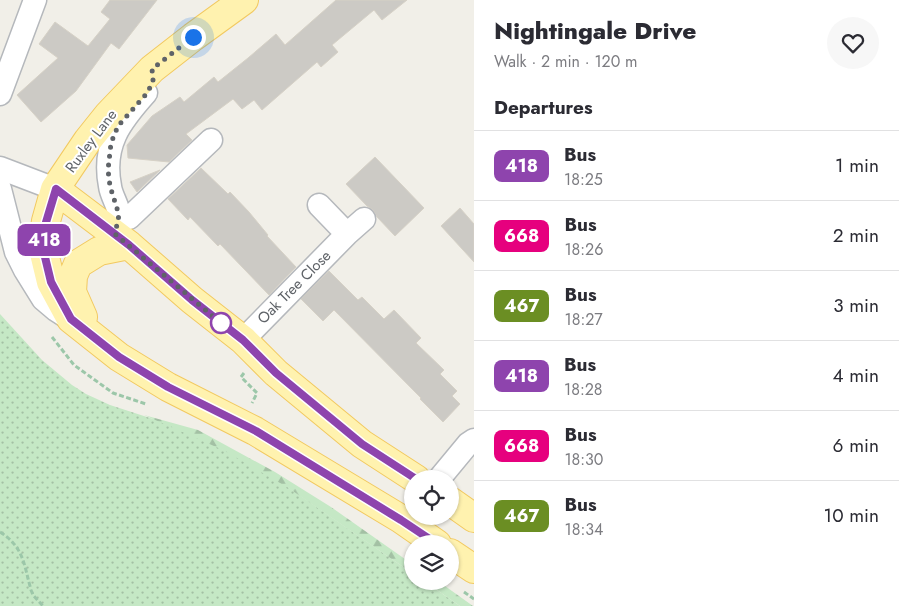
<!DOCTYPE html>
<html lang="en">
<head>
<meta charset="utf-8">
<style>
  :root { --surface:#fff; --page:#f7f7f7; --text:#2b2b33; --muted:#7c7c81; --line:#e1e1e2 }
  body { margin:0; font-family:Jost,sans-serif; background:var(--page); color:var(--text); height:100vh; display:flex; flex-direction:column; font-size:19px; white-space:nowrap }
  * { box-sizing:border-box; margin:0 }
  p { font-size:16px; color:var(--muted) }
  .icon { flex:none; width:28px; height:28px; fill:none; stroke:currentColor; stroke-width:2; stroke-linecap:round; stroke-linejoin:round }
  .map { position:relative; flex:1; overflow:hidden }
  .sheet { display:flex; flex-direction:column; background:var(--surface); width:425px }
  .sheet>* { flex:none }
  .badge { padding:0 10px; border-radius:8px; font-size:18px; line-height:32px }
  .tools { position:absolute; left:404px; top:470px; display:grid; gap:10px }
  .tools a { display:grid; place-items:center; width:55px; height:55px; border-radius:50%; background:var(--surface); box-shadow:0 1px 4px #0004; font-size:25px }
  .you { position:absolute; width:25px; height:25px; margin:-12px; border:4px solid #fff; border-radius:50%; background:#1a73e8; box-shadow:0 0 0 8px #1a73e833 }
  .map>.badge { position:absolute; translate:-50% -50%; box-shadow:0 0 0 2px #fff }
  h2 { padding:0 20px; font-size:19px; line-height:45px }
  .round { display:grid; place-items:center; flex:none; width:52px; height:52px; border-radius:26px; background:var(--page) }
  .head { display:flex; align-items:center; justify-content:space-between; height:85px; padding:0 20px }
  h1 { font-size:24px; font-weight:800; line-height:38px }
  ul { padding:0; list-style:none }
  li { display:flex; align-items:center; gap:15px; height:70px; padding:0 20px; border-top:1px solid var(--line) }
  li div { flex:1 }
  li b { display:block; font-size:19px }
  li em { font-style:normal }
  li .badge { min-width:55px; font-weight:700; text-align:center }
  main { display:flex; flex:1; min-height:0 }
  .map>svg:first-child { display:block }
  .grass { fill:url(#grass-dots) }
  .forest { fill:url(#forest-firs) }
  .building { fill:#cccac5; stroke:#d6d1c6 }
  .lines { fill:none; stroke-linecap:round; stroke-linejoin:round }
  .minor-casing { stroke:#b5b8bc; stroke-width:25 }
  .major-casing { stroke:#f2c960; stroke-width:30 }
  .path { stroke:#9cc7a9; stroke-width:3; stroke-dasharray:5 2.5; stroke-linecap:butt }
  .minor { stroke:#fff; stroke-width:22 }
  .major { stroke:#fff2af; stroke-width:28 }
  .line-casing { stroke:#fff; stroke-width:11 }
  .line { stroke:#8e44ad; stroke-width:8 }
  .walk { stroke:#5f6368; stroke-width:5; stroke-dasharray:0 9 }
  .stop-dot { fill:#fff; stroke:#8e44ad; stroke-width:2.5 }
  .labels { text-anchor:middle; stroke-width:4; stroke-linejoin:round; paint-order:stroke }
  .street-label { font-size:15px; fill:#5f6368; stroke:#fff }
</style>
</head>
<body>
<main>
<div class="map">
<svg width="474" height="606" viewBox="0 0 474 606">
  <defs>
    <pattern id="grass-dots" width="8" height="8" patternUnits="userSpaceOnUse" patternTransform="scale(1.25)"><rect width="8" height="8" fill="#c5e8c5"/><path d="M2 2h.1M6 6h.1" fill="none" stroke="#a3c0a4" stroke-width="1.8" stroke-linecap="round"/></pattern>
    <pattern id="forest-firs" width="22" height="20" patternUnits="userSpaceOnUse" patternTransform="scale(1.25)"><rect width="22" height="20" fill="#c5e8c5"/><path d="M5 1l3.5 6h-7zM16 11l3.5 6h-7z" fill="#a3c0a4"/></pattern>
  </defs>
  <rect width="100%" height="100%" fill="#f1efe8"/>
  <path class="grass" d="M 0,314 L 42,360 L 72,385 L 86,394 L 110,405 L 184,429 L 266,472 L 412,573 L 412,581 L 424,581 L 460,606 L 0,606 Z"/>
  <path class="forest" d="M 144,415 L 198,430 L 275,472 L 331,507 L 412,564 L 412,573 L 287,487 L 223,450 Z
    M 424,581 L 438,581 L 473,606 L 460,606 Z"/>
  <path class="building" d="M 110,0 L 157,0 L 119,49 L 111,43 L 76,91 L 41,122 L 17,95 L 58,58 L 39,44 L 55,22 L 88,46 L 110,19 L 101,12 Z
    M 336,0 L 407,0 L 382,20 L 374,10 L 332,45 L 338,52 L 321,67 L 317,62 L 262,110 L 254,100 L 242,109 L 233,99 L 186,134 L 192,140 L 169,162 L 128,158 L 127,145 L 152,116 L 180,97 L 184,102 L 214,77 L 218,82 L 248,58 L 276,34 L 285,45 Z
    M 375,157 L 424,208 L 395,236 L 377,217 L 373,210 L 367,206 L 346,184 Z
    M 201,168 L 228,194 L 230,192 L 249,212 L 268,235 L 267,236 L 296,267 L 269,295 L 220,244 L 218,246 L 190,217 L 188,220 L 168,199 Z
    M 160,170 L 137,192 L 130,182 Z
    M 460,208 L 474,224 L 474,262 L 441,226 Z
    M 329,271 L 358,300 L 362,297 L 384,319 L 394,310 L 421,338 L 416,343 L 444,370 L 440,374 L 457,391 L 452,396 L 460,404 L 443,422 L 420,399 L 421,398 L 334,310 L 323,321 L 301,299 Z"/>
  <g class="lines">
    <defs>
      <path id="minor" d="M 0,94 L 35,0
        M 0,168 L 55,189
        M 0,189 L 16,252 L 25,270 L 43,299 L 56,310 L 70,319
        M 319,205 L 347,234
        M 118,219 L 129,218 L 211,140
        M 115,234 C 116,229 119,221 119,215 C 119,206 111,196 110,186 C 102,145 120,122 146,93
        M 243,340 L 347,234 L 364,219
        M 439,479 L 468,444 L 474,440"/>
      <path id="major" d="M 244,0 L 193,37 L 152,69 L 108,115 L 88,140 L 55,189 L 46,221 L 44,234 L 44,253 L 51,282 L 71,319 L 119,357 L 168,387 L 255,431 L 401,519 L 437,544
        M 55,189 L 129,245 L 192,300 L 243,340 L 276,373 L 362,444 L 416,479
        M 83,317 L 72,292 L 73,276 L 78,264 L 99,251 L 129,245
        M 450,501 L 474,518
        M 450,553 L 474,569"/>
    </defs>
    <use href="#minor" class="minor-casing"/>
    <use href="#major" class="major-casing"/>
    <path class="path" d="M 52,337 L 74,365 L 113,393 L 146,404
      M 244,373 L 241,377 L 257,393 L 252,403
      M 0,532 C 24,547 24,565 31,590 L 33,595 L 43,606
      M 464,592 L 474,599"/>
    <use href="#minor" class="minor"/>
    <use href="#major" class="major"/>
  </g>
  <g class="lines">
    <defs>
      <path id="line" d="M 416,479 L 362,444 L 276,373 L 243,340 L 192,300 L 129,245 L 56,189 L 44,229 L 44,253 L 51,282 L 71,319 L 119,357 L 168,387 L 256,431 L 401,520 L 437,544"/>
    </defs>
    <use href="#line" class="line-casing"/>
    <use href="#line" class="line"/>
    <path class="walk" d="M 193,37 L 152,69 L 153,80 L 148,92 L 118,126 L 111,143 L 108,170 L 110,186 L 119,215 L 115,234 L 221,323"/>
  </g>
  <circle class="stop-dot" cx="221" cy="323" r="10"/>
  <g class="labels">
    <g class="street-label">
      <text transform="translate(91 141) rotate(-53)" y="5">Ruxley Lane</text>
      <text transform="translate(294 287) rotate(-45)" y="5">Oak Tree Close</text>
    </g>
  </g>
</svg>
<div class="tools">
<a><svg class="icon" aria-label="locate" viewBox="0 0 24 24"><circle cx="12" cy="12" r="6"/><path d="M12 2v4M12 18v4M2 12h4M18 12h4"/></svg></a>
<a><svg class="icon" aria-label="layers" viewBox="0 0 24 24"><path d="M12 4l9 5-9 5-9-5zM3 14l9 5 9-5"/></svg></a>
</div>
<div class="you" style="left:193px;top:37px"></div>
<b class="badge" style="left:44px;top:240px;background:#8e44ad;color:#fff">418</b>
</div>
<section class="sheet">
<div class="head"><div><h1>Nightingale Drive</h1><p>Walk · 2 min · 120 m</p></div><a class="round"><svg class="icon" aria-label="heart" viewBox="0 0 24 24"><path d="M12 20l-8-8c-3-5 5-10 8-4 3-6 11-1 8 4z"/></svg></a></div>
<h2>Departures</h2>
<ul>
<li><span class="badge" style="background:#8e44ad;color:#fff">418</span><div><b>Bus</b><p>18:25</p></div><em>1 min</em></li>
<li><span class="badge" style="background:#e6007e;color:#fff">668</span><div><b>Bus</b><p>18:26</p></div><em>2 min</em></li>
<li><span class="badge" style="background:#6b8e23;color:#fff">467</span><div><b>Bus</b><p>18:27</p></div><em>3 min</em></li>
<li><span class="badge" style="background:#8e44ad;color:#fff">418</span><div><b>Bus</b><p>18:28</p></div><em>4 min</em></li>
<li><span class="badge" style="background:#e6007e;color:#fff">668</span><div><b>Bus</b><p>18:30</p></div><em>6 min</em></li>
<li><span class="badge" style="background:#6b8e23;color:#fff">467</span><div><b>Bus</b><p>18:34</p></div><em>10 min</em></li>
</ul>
</section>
</main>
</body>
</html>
